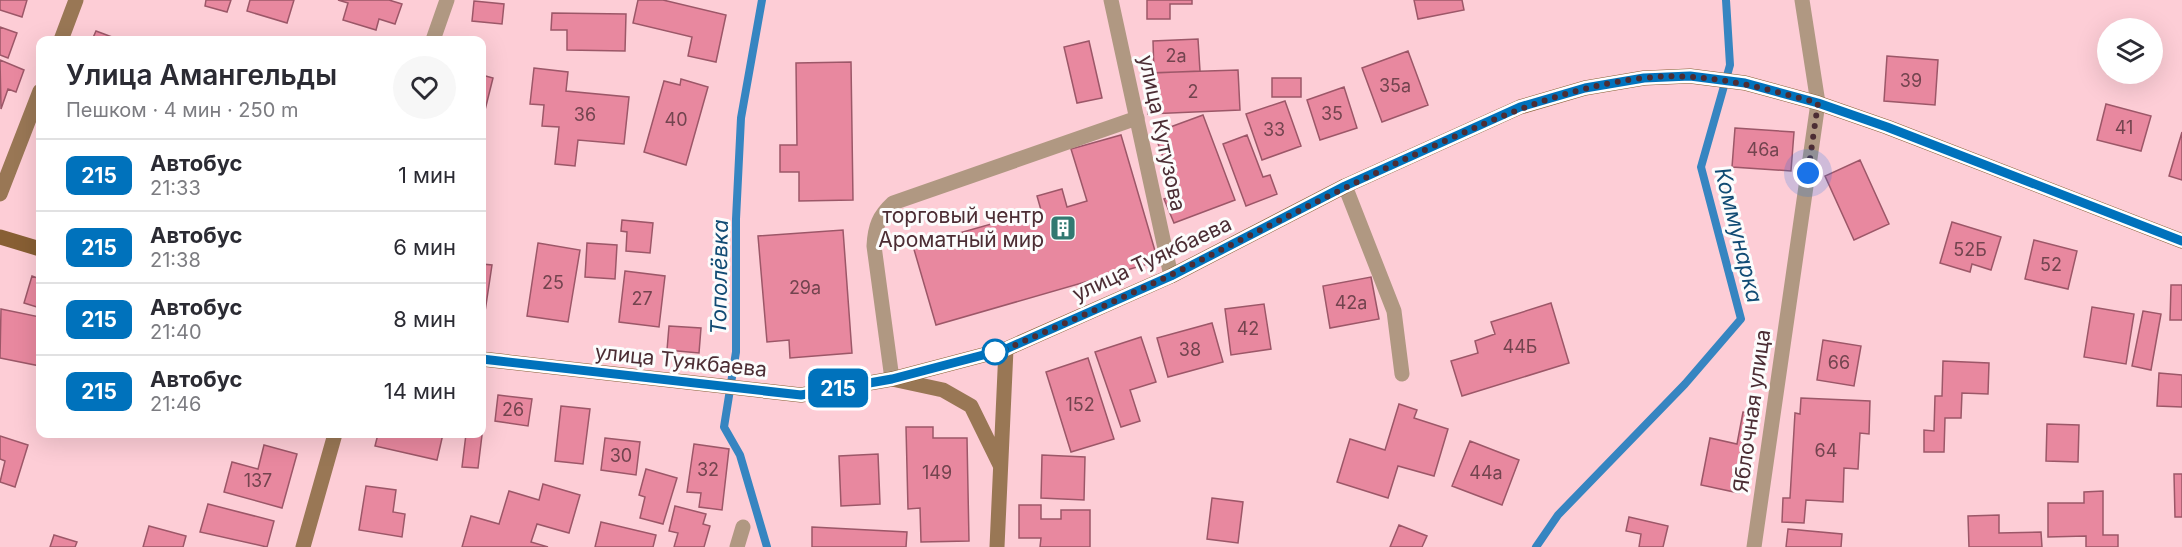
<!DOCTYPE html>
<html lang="ru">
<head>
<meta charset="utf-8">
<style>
  :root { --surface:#fff; --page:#f7f7f7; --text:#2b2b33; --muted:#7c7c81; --line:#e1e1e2 }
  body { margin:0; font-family:Inter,sans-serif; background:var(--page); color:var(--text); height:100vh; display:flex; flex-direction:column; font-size:22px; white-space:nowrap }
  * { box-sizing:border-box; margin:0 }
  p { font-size:20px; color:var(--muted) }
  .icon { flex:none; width:33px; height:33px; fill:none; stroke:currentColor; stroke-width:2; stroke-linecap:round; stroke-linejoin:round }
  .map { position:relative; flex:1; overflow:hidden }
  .side { position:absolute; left:36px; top:36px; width:450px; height:402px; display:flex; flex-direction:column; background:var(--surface); border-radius:12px; box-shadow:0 6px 24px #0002 }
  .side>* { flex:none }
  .badge { padding:0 12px; border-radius:9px; font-size:21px; line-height:39px }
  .controls { position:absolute; left:2097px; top:18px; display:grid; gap:12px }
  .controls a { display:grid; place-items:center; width:66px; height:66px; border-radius:50%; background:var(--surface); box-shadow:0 6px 24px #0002; font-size:30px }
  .you { position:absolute; width:30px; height:30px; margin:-15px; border:4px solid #fff; border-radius:50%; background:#1a73e8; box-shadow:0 0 0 9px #1a73e833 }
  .map>.badge { position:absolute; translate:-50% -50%; box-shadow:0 0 0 3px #fff }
  .round { display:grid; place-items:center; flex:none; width:63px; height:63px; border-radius:32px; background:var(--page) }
  .summary { display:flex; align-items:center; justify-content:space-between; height:102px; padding:0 30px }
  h1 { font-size:28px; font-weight:600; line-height:45px }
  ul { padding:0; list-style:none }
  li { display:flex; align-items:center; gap:18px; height:72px; padding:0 30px; border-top:2px solid var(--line) }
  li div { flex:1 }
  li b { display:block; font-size:22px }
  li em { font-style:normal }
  li .badge { min-width:66px; font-weight:700; text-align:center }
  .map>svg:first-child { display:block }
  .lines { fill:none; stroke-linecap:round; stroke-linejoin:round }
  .stream { stroke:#3685c1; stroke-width:8 }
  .building { fill:#e8889f; stroke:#9c5768; stroke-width:1.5 }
  .lane { stroke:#b09882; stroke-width:15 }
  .street { stroke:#b09882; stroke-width:15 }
  .secondary { stroke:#975; stroke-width:15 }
  .primary { stroke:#885f34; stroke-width:15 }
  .line-casing { stroke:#fff; stroke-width:14 }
  .line { stroke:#0072bc; stroke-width:9 }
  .walk { stroke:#4c2d34; stroke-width:6; stroke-dasharray:0 10.8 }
  .stop-dot { fill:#fff; stroke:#0072bc; stroke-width:3 }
  .labels { text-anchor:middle; stroke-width:6; stroke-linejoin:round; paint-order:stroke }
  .number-label { font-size:18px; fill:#73444f }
  .street-label { font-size:21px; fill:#4c2d34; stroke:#fcfcfc }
  .poi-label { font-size:21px; fill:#4c2d34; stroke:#fcfcfc; text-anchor:end }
  .water-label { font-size:22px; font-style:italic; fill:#114b74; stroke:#fcfcfc }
</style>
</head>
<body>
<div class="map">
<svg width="2182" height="547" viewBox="0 0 2182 547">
  <rect width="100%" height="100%" fill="#fdcdd6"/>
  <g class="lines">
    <path class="stream" d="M 762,0 L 741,118 L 736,219 L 736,352 L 724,427 L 740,455 L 767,547
      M 1536,547 L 1558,515 L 1685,384 L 1741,319 L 1701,167 L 1730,65 L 1726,0"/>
  </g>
  <path class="building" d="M 0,0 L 27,0 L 22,17 L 0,10 Z
    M 206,0 L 231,0 L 227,12 L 205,6 Z
    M 250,0 L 294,0 L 287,23 L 247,11 Z
    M 338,0 L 389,0 L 402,4 L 395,24 L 379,19 L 376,30 L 343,20 L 348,3 Z
    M 638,0 L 663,0 L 726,15 L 716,62 L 688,56 L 692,37 L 633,23 Z
    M 1147,0 L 1192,0 L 1192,4 L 1170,4 L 1170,19 L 1147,19 Z
    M 1414,0 L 1462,0 L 1464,10 L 1418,19 Z
    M 474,1 L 504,4 L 502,24 L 472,21 Z
    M 552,13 L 626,14 L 625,51 L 567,50 L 567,30 L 551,30 Z
    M 0,27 L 17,33 L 8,58 L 0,55 Z
    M 96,31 L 120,40 L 92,40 Z
    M 1198,39 L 1200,71 L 1154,73 L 1153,41 Z
    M 1089,41 L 1102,98 L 1077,103 L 1064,47 Z
    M 1408,51 L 1428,105 L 1382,122 L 1362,68 Z
    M 1887,56 L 1938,60 L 1935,105 L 1884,101 Z
    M 0,60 L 24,70 L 16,92 L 8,89 L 1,109 Z
    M 851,62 L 853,200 L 799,201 L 799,172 L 780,172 L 780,145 L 797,145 L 796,63 Z
    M 534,68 L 568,72 L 566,91 L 629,97 L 624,144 L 578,140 L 575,166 L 555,164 L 559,127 L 542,126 L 544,105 L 530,104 Z
    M 1238,70 L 1240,110 L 1148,114 L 1146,73 Z
    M 482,75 L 493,78 L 482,122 Z
    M 1272,78 L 1301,78 L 1301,97 L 1272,97 Z
    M 681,79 L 708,87 L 686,165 L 644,152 L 664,81 L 680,85 Z
    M 1344,87 L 1357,128 L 1320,140 L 1307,100 Z
    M 1285,101 L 1301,146 L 1262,160 L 1246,114 Z
    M 2106,104 L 2151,116 L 2141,151 L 2097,140 Z
    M 1203,115 L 1235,200 L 1174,223 L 1164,199 L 1177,194 L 1154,133 Z
    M 1735,128 L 1794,132 L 1791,171 L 1732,167 Z
    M 2182,132 L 2182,180 L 2169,176 Z
    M 1121,135 L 1158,261 L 936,325 L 913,246 L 1041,210 L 1037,196 L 1062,189 L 1067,207 L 1087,201 L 1071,149 Z
    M 1247,135 L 1263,177 L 1270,175 L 1277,194 L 1246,206 L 1223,144 Z
    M 1860,160 L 1889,224 L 1854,240 L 1825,176 Z
    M 622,220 L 653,223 L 650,253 L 626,251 L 627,232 L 621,231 Z
    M 1952,222 L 2001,237 L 1991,270 L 1972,264 L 1970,272 L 1940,263 Z
    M 843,230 L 852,353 L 790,358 L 789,340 L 767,342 L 758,236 Z
    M 2034,240 L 2077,251 L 2068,289 L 2025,279 Z
    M 538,243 L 580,250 L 568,322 L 527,316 Z
    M 587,243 L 617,245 L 615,279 L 585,277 Z
    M 482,264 L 492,265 L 483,325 L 482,325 Z
    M 625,271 L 665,276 L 659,327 L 619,322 Z
    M 32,276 L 40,279 L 40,308 L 24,303 Z
    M 1371,277 L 1379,319 L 1330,328 L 1323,286 Z
    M 2171,285 L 2182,285 L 2182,320 L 2170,320 Z
    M 1551,303 L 1569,363 L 1462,396 L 1451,361 L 1478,353 L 1475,341 L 1495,334 L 1491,322 Z
    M 1264,304 L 1271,349 L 1231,355 L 1225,309 Z
    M 2092,307 L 2134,314 L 2126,364 L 2084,357 Z
    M 1,309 L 40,317 L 40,366 L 0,358 Z
    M 2143,311 L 2161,314 L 2151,370 L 2132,366 Z
    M 1212,323 L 1223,362 L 1168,377 L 1157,338 Z
    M 669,326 L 701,328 L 699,353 L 667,350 Z
    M 1141,337 L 1156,382 L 1130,390 L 1140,421 L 1121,427 L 1095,352 Z
    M 1823,340 L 1861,346 L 1854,386 L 1817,380 Z
    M 1088,358 L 1114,439 L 1071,452 L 1046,372 Z
    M 1943,361 L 1989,363 L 1988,394 L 1962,393 L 1961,418 L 1945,418 L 1944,452 L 1924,452 L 1924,430 L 1934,431 L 1935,396 L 1942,396 Z
    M 2159,373 L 2182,375 L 2182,407 L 2157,406 Z
    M 498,395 L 532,399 L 528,426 L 495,421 Z
    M 1801,398 L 1870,401 L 1869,434 L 1860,433 L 1858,469 L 1844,468 L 1843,502 L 1806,500 L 1804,523 L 1782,522 L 1783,498 L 1790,498 L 1795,413 L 1800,414 Z
    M 1399,404 L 1417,410 L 1414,418 L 1448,429 L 1434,476 L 1398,466 L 1388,498 L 1337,482 L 1350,439 L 1385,450 Z
    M 561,406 L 590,409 L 583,464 L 555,461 Z
    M 1743,412 L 1755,414 L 1739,493 L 1701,485 L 1710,438 L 1737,444 Z
    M 2047,424 L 2079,425 L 2078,462 L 2046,461 Z
    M 906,427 L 933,427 L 933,438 L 967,438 L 969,541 L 921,542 L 920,508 L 908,509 Z
    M 378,434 L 443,434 L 437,460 L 375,446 Z
    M 466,434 L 482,435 L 478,468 L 462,467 Z
    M 0,436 L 28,445 L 15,487 L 0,482 L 5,461 L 0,459 Z
    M 605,438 L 640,442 L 636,475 L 601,470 Z
    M 1470,441 L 1519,460 L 1502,505 L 1452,486 Z
    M 694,444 L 729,449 L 722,510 L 699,507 L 701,493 L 687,492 Z
    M 264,445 L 297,454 L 282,508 L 224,492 L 232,462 L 258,469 Z
    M 878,454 L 880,504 L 841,506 L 839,456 Z
    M 1042,455 L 1085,457 L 1084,500 L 1041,498 Z
    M 646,469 L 677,478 L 663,524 L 640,518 L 645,497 L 639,495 Z
    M 2174,474 L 2182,474 L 2182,517 L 2175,517 Z
    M 543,484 L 580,495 L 569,533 L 537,524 L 531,542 L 548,547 L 462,547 L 471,516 L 499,524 L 509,491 L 539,500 Z
    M 366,486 L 396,490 L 393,512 L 405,514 L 402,537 L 359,530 Z
    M 2103,491 L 2103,535 L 2118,535 L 2118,547 L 2086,547 L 2086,536 L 2048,537 L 2048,503 L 2084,503 L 2084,492 Z
    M 1212,498 L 1243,502 L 1238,543 L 1207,539 Z
    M 208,504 L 274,521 L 267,547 L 200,532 Z
    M 1019,505 L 1041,505 L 1041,519 L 1061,519 L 1061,510 L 1090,510 L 1090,547 L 1040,547 L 1041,538 L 1019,538 Z
    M 675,506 L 706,514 L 703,524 L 710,526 L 704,547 L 674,547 L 678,533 L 669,531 Z
    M 1999,515 L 1999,533 L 2041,532 L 2042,547 L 1969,547 L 1968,516 Z
    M 1629,517 L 1668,526 L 1663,547 L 1639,547 L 1641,534 L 1626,531 Z
    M 601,522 L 656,535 L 653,547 L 595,547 Z
    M 1399,525 L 1427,536 L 1422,547 L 1390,547 Z
    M 149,526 L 186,536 L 183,547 L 143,547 Z
    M 812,527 L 907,532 L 906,547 L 812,547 Z
    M 1788,529 L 1842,534 L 1841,547 L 1786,547 Z
    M 54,535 L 77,542 L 75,547 L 50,547 Z"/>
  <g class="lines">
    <path class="lane" d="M 1345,186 L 1394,311 L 1402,374
      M 892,379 L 874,246 C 875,226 879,216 893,203 L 1137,118"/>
    <path class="street" d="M 1111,0 L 1171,276
      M 433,40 L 447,0
      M 737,547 L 743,527
      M 1754,547 L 1818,103 L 1802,0"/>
    <path class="secondary" d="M 61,40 L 76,0
      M 0,194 L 40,91
      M 892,379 L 943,390 L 971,406 L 1000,465
      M 303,547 L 335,434
      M 997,547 L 1006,349"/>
    <path class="primary" d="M 0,237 L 40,249
      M 482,359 L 801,395 L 892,379 L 1006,349 L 1171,276 L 1345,186 L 1520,107 L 1585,88 L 1644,78 L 1690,76 L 1745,83 L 1818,103 L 1887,127 L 2182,241"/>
  </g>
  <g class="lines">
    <defs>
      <path id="line" d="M 482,359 L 801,395 L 892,379 L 1006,349 L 1171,276 L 1345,186 L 1520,107 L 1585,88 L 1644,78 L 1690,76 L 1745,83 L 1818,103 L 1887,127 L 2182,241"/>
    </defs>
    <use href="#line" class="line-casing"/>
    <use href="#line" class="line"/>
    <path class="walk" d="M 995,352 L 990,354 L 1006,349 C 1074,319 1143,290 1209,256 C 1282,219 1355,182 1429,148 C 1501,116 1564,87 1644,78 C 1704,71 1760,87 1818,103 L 1808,173"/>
  </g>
  <defs>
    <symbol id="building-square" viewBox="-11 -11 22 22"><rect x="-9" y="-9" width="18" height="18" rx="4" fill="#327971" stroke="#fcfcfc"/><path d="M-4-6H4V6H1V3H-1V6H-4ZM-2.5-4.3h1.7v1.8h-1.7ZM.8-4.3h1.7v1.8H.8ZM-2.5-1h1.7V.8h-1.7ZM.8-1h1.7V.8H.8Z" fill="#fff"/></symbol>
  </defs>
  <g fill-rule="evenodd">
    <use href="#building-square" x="1048" y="213" width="30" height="30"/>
  </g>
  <circle class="stop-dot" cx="995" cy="352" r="12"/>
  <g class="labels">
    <g class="number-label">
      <text x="1176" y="62">2а</text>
      <text x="1911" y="87">39</text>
      <text x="1395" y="92">35а</text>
      <text x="1193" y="98">2</text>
      <text x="1332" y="120">35</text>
      <text x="585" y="121">36</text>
      <text x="676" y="126">40</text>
      <text x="2124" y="134">41</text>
      <text x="1274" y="136">33</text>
      <text x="1763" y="156">46а</text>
      <text x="1970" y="256">52Б</text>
      <text x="2051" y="271">52</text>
      <text x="553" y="289">25</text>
      <text x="805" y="294">29а</text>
      <text x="642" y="305">27</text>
      <text x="1351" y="309">42а</text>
      <text x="1248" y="335">42</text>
      <text x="1520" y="353">44Б</text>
      <text x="1190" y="356">38</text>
      <text x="1839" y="369">66</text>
      <text x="1080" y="411">152</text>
      <text x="513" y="416">26</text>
      <text x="1826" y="457">64</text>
      <text x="621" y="462">30</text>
      <text x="708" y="476">32</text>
      <text x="937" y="479">149</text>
      <text x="1486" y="479">44а</text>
      <text x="258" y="487">137</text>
    </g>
    <g class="street-label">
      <text transform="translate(1162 133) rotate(78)" y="7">улица Кутузова</text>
      <text transform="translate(1152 259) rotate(-25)" y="7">улица Туякбаева</text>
      <text transform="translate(681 361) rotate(6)" y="7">улица Туякбаева</text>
      <text transform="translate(1752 411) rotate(-82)" y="7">Яблочная улица</text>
    </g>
    <g class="poi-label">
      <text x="1044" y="223">торговый чентр<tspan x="1044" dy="24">Ароматный мир</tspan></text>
    </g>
    <g class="water-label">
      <text transform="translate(1739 235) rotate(76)" y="8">Коммунарка</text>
      <text transform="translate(719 277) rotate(-89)" y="8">Тополёвка</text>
    </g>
  </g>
</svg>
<div class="controls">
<a><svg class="icon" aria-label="layers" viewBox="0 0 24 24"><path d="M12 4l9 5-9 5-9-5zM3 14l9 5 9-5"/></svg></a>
</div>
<div class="you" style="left:1808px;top:173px"></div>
<b class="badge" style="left:838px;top:388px;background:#0072bc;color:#fff">215</b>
<section class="side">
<div class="summary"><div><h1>Улица Амангельды</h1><p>Пешком · 4 мин · 250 m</p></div><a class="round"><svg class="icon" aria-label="heart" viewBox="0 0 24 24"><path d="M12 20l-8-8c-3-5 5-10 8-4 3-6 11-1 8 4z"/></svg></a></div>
<ul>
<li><span class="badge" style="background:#0072bc;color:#fff">215</span><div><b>Автобус</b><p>21:33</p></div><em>1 мин</em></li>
<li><span class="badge" style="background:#0072bc;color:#fff">215</span><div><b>Автобус</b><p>21:38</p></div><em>6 мин</em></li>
<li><span class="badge" style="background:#0072bc;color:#fff">215</span><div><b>Автобус</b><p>21:40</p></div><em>8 мин</em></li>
<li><span class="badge" style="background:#0072bc;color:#fff">215</span><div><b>Автобус</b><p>21:46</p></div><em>14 мин</em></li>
</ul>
</section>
</div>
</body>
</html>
